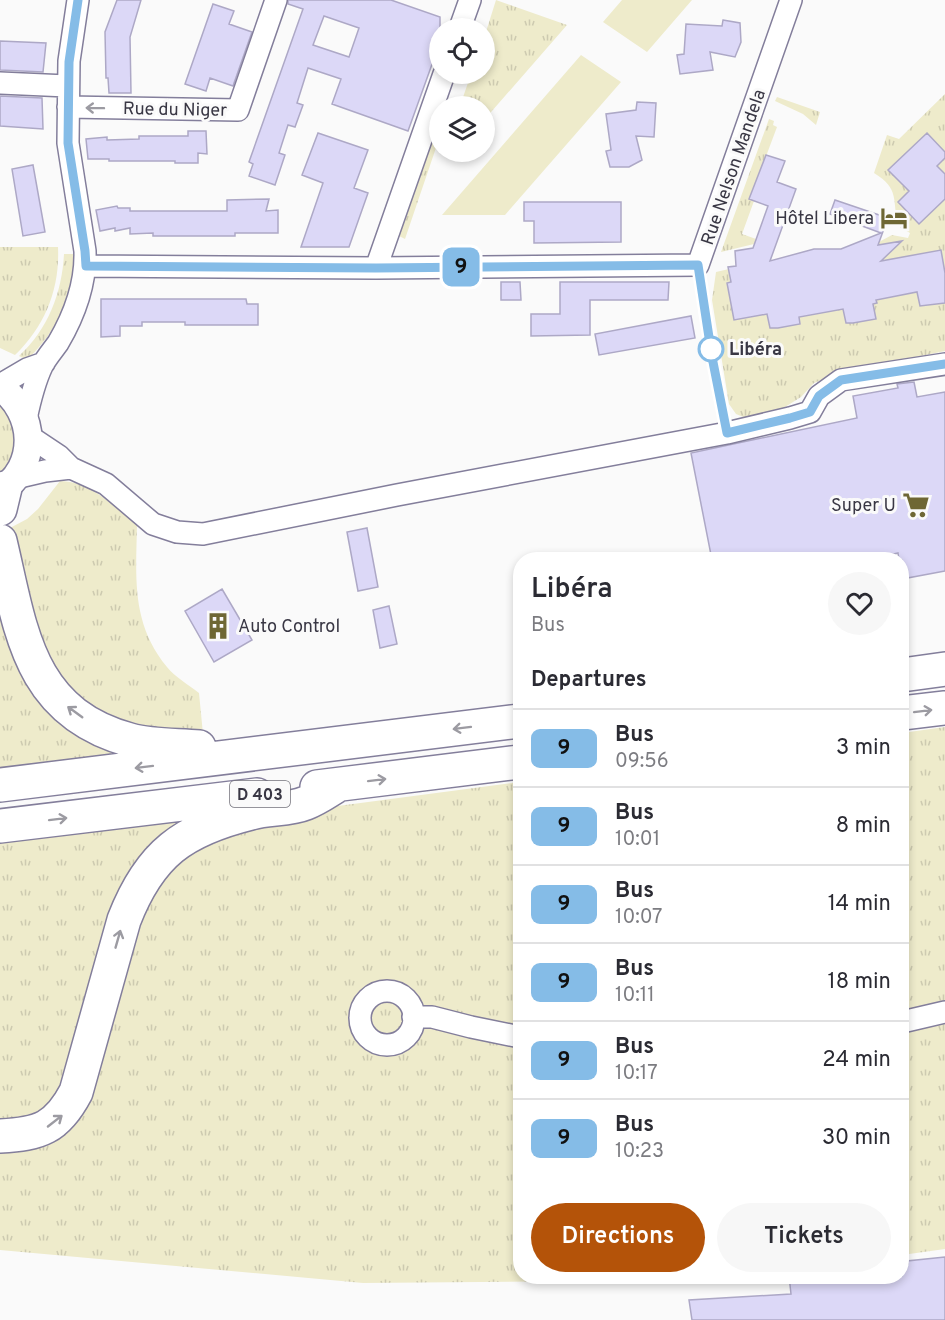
<!DOCTYPE html>
<html lang="en">
<head>
<meta charset="utf-8">
<style>
  :root { --surface:#fff; --page:#f7f7f7; --text:#2b2b33; --muted:#7c7c81; --line:#e1e1e2; --accent:#b45309 }
  body { margin:0; font-family:Overpass,sans-serif; background:var(--page); color:var(--text); height:100vh; display:flex; flex-direction:column; font-size:22px; white-space:nowrap }
  * { box-sizing:border-box; margin:0 }
  p { font-size:20px; color:var(--muted) }
  .icon { flex:none; width:33px; height:33px; fill:none; stroke:currentColor; stroke-width:2; stroke-linecap:round; stroke-linejoin:round }
  .map { position:relative; flex:1; overflow:hidden }
  .details { position:absolute; left:513px; top:552px; width:396px; height:732px; display:flex; flex-direction:column; background:var(--surface); border-radius:24px; box-shadow:0 3px 9px #0003 }
  .details>* { flex:none }
  .badge { padding:0 12px; border-radius:9px; font-size:21px; line-height:39px }
  .fabs { position:absolute; left:429px; top:18px; display:grid; gap:12px }
  .fabs a { display:grid; place-items:center; width:66px; height:66px; border-radius:50%; background:var(--surface); box-shadow:0 3px 9px #0003; font-size:30px }
  .map>.badge { position:absolute; translate:-50% -50%; box-shadow:0 0 0 3px #fff }
  h2 { padding:0 18px; font-size:22px; line-height:54px }
  .round { display:grid; place-items:center; flex:none; width:63px; height:63px; border-radius:32px; background:var(--page) }
  .summary { display:flex; align-items:center; justify-content:space-between; height:102px; padding:0 18px }
  h1 { font-size:28px; font-weight:600; line-height:45px }
  .action { display:flex; gap:12px; margin-top:auto; padding:12px 18px }
  .action a { flex:1; height:69px; border-radius:36px; background:var(--accent); color:#fff; font-size:24px; font-weight:600; line-height:69px; text-align:center }
  .action a+a { background:var(--page); color:var(--text) }
  ul { padding:0; list-style:none }
  li { display:flex; align-items:center; gap:18px; height:78px; padding:0 18px; border-top:2px solid var(--line) }
  li div { flex:1 }
  li b { display:block; font-size:22px }
  li em { font-style:normal }
  li .badge { min-width:66px; font-weight:700; text-align:center }
  .map>svg:first-child { display:block }
  .grass { fill:url(#grass-tufts) }
  .garden { fill:#eeebcb }
  .building { fill:#dcd8f7; stroke:#ada8c6; stroke-width:1.5; fill-rule:evenodd }
  .lines { fill:none; stroke-linecap:round; stroke-linejoin:round }
  .minor-casing { stroke:#837e9b; stroke-width:24 }
  .tertiary-casing { stroke:#837e9b; stroke-width:30 }
  .primary-casing { stroke:#837e9b; stroke-width:36 }
  .minor { stroke:#fff; stroke-width:21 }
  .tertiary { stroke:#fff; stroke-width:27 }
  .primary { stroke:#fff; stroke-width:33 }
  .oneway { stroke:#9c9ba2 }
  .line-casing { stroke:#fff; stroke-width:14 }
  .line { stroke:#85bce7; stroke-width:9 }
  .stop-dot { fill:#fff; stroke:#85bce7; stroke-width:3 }
  .labels { text-anchor:middle; stroke-width:6; stroke-linejoin:round; paint-order:stroke }
  .shield { fill:#fafafa; stroke:#73727b; stroke-width:1.5 }
  .shield-label { font-size:16px; font-weight:bold; fill:#393744 }
  .street-label { font-size:18px; fill:#393744; stroke:#fafafa }
  .poi-label { font-size:18px; fill:#393744; stroke:#fafafa; text-anchor:end }
  .stop-label { font-size:18px; font-weight:bold; fill:#393744; stroke:#fafafa; text-anchor:start }
</style>
</head>
<body>
<div class="map">
<svg width="945" height="1320" viewBox="0 0 945 1320">
  <defs>
    <pattern id="grass-tufts" width="24" height="20" patternUnits="userSpaceOnUse" patternTransform="scale(1.5)"><rect width="24" height="20" fill="#eeebcb"/><path d="M3 7l-1-3M5 7V3M7 7l1-3M15 17l-1-3M17 17v-4M19 17l1-3" fill="none" stroke="#cdcab0"/></pattern>
  </defs>
  <rect width="100%" height="100%" fill="#fafafa"/>
  <path class="grass" d="M 496,0 L 567,25 L 485,119 L 484,106 L 460,106 L 471,74 L 484,74 L 485,35 Z
    M 945,94 L 945,351 L 839,373 L 814,383 L 801,397 L 777,412 L 748,419 L 736,414 L 729,404 L 712,300 L 716,272 L 729,269 L 731,282 L 727,283 L 729,294 L 877,243 L 892,235 L 908,238 L 910,233 L 898,226 C 892,199 900,189 874,173 L 887,135 L 899,139 Z
    M 777,97 L 820,112 L 816,125 L 803,114 L 775,101 Z
    M 439,118 L 439,139 L 405,239 L 399,236 Z
    M 769,119 L 774,121 L 773,125 L 777,127 L 750,199 L 754,201 L 742,234 L 756,239 L 754,244 L 721,252 Z
    M 0,247 L 58,247 C 60,289 45,326 15,355 L 0,348 Z
    M 64,254 L 75,254 C 75,295 56,332 27,360 L 19,356 C 48,329 62,293 64,254 Z
    M 0,406 C 18,427 20,453 0,474 Z
    M 60,481 C 91,481 114,507 137,525 C 136,578 131,623 167,667 C 175,677 189,685 199,693 L 203,734 L 178,737 L 104,718 L 49,673 L 9,535 L 10,528 L 27,519 L 38,509 Z
    M 0,574 L 14,632 L 130,756 L 0,768 Z
    M 945,727 L 945,1249 L 902,1255 L 902,733 Z
    M 520,782 L 520,1276 L 753,1277 L 727,1280 L 363,1283 L 0,1250 L 0,842 L 176,819 L 177,824 L 262,816 Z"/>
  <path class="garden" d="M 622,0 L 692,0 L 647,52 L 603,22 Z
    M 581,55 L 621,82 L 505,215 L 442,215 Z"/>
  <path class="building" d="M 117,0 L 141,0 L 130,37 L 131,93 L 109,93 L 108,78 L 106,78 L 105,32 Z
    M 288,0 L 391,0 L 440,17 L 440,42 L 408,131 L 332,104 L 341,79 L 308,68 L 297,103 L 303,105 L 295,127 L 288,125 L 279,153 L 285,155 L 275,185 L 249,176 L 253,164 L 249,162 L 303,9 L 288,4 ZM 324,16 L 359,28 L 349,57 L 313,45 Z
    M 213,4 L 234,11 L 229,24 L 252,32 L 233,86 L 210,78 L 206,91 L 185,84 Z
    M 723,20 L 740,23 L 741,42 L 735,57 L 710,52 L 713,70 L 680,74 L 677,55 L 684,54 L 686,24 L 722,26 Z
    M 0,41 L 46,43 L 43,72 L 0,70 Z
    M 0,96 L 42,98 L 43,129 L 0,126 Z
    M 637,102 L 656,103 L 654,137 L 636,136 L 642,160 L 629,167 L 610,167 L 606,151 L 611,150 L 606,114 L 636,110 Z
    M 188,131 L 206,131 L 207,154 L 198,153 L 198,163 L 175,163 L 175,161 L 109,161 L 109,159 L 88,159 L 86,139 L 107,137 L 107,140 L 139,139 L 139,136 L 188,136 Z
    M 318,133 L 368,150 L 354,188 L 368,193 L 349,247 L 301,247 L 323,183 L 302,175 Z
    M 927,133 L 945,152 L 945,158 L 937,166 L 945,174 L 945,199 L 919,224 L 898,202 L 909,191 L 888,170 Z
    M 766,155 L 785,161 L 777,182 L 796,189 L 770,261 L 814,249 L 841,249 L 881,233 L 830,214 L 835,200 L 888,218 L 878,245 L 902,241 L 881,261 L 941,250 L 945,273 L 945,303 L 920,306 L 917,292 L 876,300 L 877,303 L 873,304 L 876,319 L 853,323 L 846,323 L 843,309 L 799,317 L 800,324 L 778,328 L 770,328 L 767,314 L 734,320 L 727,283 L 731,282 L 728,267 L 736,266 L 735,251 L 753,248 L 768,206 L 749,199 Z
    M 33,165 L 45,232 L 23,236 L 12,169 Z
    M 269,199 L 266,211 L 278,210 L 278,233 L 235,233 L 235,236 L 153,236 L 153,233 L 130,234 L 130,228 L 115,231 L 115,228 L 100,231 L 96,210 L 117,206 L 118,208 L 130,208 L 130,211 L 227,211 L 227,200 Z
    M 524,202 L 621,202 L 621,242 L 534,243 L 534,221 L 524,221 Z
    M 501,282 L 520,282 L 521,300 L 501,300 Z
    M 560,282 L 669,282 L 668,300 L 590,300 L 590,335 L 531,336 L 531,314 L 560,314 Z
    M 101,299 L 246,299 L 247,304 L 258,304 L 258,325 L 185,325 L 185,322 L 142,322 L 142,326 L 120,326 L 120,336 L 101,337 Z
    M 691,316 L 695,338 L 599,355 L 595,334 Z
    M 914,382 L 917,397 L 945,392 L 945,571 L 902,579 L 902,560 L 899,560 L 898,553 L 868,560 L 712,560 L 691,453 L 857,418 L 853,396 L 898,388 L 897,384 Z
    M 367,528 L 378,587 L 358,591 L 347,532 Z
    M 222,589 L 252,640 L 214,662 L 185,611 Z
    M 389,606 L 397,644 L 380,648 L 373,610 Z
    M 945,1257 L 945,1320 L 692,1320 L 689,1300 L 791,1294 L 789,1276 L 902,1276 L 902,1265 L 908,1264 L 907,1261 Z"/>
  <g class="lines">
    <defs>
      <path id="minor" d="M 460,28 L 470,0
        M 0,83 L 67,86
        M 68,107 L 238,110 L 276,0
        M 85,266 L 376,268 L 698,265 L 791,0
        M 376,268 L 444,74
        M 0,385 L 27,369 L 44,363
        M 26,419 C 30,400 34,383 42,366 C 46,358 53,350 58,343 C 75,314 86,284 85,251 L 68,143 L 69,61 L 78,0
        M 29,436 L 59,456 L 71,468 L 106,484 L 153,524 L 177,532 L 203,534 L 397,495 L 727,433 L 790,418 L 810,412 L 819,396 L 841,380 L 945,364
        M 15,478 L 45,471 L 71,468
        M360 1018a27 27 0 1 1 54 0a27 27 0 1 1-54 0Z
        M 413,1017 L 432,1017 L 471,1027 L 520,1037
        M 902,1022 L 945,1012"/>
      <path id="tertiary" d="M 0,387 C 36,412 39,467 0,491"/>
      <path id="primary" d="M 0,509 L 5,488
        M 0,541 C 21,629 27,712 130,740 C 152,746 177,745 199,747
        M 902,675 L 945,669
        M 902,713 L 945,708
        M 0,785 L 520,721
        M 317,787 L 520,762
        M 0,826 L 257,795
        M 0,1136 C 40,1134 57,1128 76,1092 L 124,920 C 150,853 183,830 251,813 C 269,808 289,810 306,803 C 317,799 328,791 338,785"/>
    </defs>
    <use href="#minor" class="minor-casing"/>
    <use href="#tertiary" class="tertiary-casing"/>
    <use href="#primary" class="primary-casing"/>
    <use href="#minor" class="minor"/>
    <use href="#tertiary" class="tertiary"/>
    <use href="#primary" class="primary"/>
  </g>
  <defs><path id="oneway-shaft" d="M-6 0H5M1.5-3L5.5 0L1.5 3" fill="none" stroke-width="1.6" stroke-linecap="round" stroke-linejoin="round" transform="scale(1.5)"/></defs>
  <g class="oneway">
    <use href="#oneway-shaft" transform="translate(95 108) rotate(-179)"/>
    <use href="#oneway-shaft" transform="translate(923 711) rotate(-7)"/>
    <use href="#oneway-shaft" transform="translate(75 712) rotate(-144)"/>
    <use href="#oneway-shaft" transform="translate(462 728) rotate(173)"/>
    <use href="#oneway-shaft" transform="translate(144 767) rotate(173)"/>
    <use href="#oneway-shaft" transform="translate(377 780) rotate(-7)"/>
    <use href="#oneway-shaft" transform="translate(58 819) rotate(-7)"/>
    <use href="#oneway-shaft" transform="translate(118 939) rotate(-74)"/>
    <use href="#oneway-shaft" transform="translate(55 1121) rotate(-38)"/>
  </g>
  <g class="lines">
    <defs>
      <path id="line" d="M 78,0 L 69,62 L 68,143 L 85,251 L 86,266 L 376,268 L 698,265 L 712,357 L 727,433 L 790,418 L 810,412 L 819,396 L 841,380 L 945,364"/>
    </defs>
    <use href="#line" class="line-casing"/>
    <use href="#line" class="line"/>
  </g>
  <defs>
    <symbol id="hotel-bare" viewBox="-9 -9 18 18"><path d="M-6-4.5h1.5V1H6V5H4.5V3h-9V5H-6ZM-4 0a1.8 1.8 0 1 1 3.6 0ZM.5 0V-2.5h3Q6-2.5 6 0Z" fill="#6e6734" stroke="#fafafa" stroke-width="2.5" paint-order="stroke"/></symbol>
    <symbol id="supermarket-bare" viewBox="-9 -9 18 18"><path d="M-6-5.5h2.5l.6 2H6L4.5 2H-2.5L-4.4-4H-6ZM-1.5 3.2a1.3 1.3 0 1 0 .1 0ZM3 3.2a1.3 1.3 0 1 0 .1 0Z" fill="#6e6734" stroke="#fafafa" stroke-width="2.5" paint-order="stroke"/></symbol>
    <symbol id="building-bare" viewBox="-9 -9 18 18"><path d="M-4-6H4V6H1V3H-1V6H-4ZM-2.5-4.3h1.7v1.8h-1.7ZM.8-4.3h1.7v1.8H.8ZM-2.5-1h1.7V.8h-1.7ZM.8-1h1.7V.8H.8Z" fill="#6e6734" stroke="#fafafa" stroke-width="2.5" paint-order="stroke"/></symbol>
  </defs>
  <g fill-rule="evenodd">
    <use href="#hotel-bare" x="875" y="199" width="38" height="38"/>
    <use href="#supermarket-bare" x="897" y="486" width="38" height="38"/>
    <use href="#building-bare" x="199" y="607" width="38" height="38"/>
  </g>
  <circle class="stop-dot" cx="711" cy="349" r="12"/>
  <g class="labels">
    <rect class="shield" x="230" y="781" width="60" height="26" rx="4.5"/>
    <g class="shield-label">
      <text x="260" y="800">D 403</text>
    </g>
    <g class="street-label">
      <text transform="translate(175 109) rotate(1)" y="6">Rue du Niger</text>
      <text transform="translate(733 167) rotate(-71)" y="6">Rue Nelson Mandela</text>
    </g>
    <g class="poi-label">
      <text x="874" y="224">Hôtel Libera</text>
      <text x="896" y="511">Super U</text>
      <text x="238" y="632" text-anchor="start">Auto Control</text>
    </g>
    <g class="stop-label">
      <text x="729" y="355">Libéra</text>
    </g>
  </g>
</svg>
<div class="fabs">
<a><svg class="icon" aria-label="locate" viewBox="0 0 24 24"><circle cx="12" cy="12" r="6"/><path d="M12 2v4M12 18v4M2 12h4M18 12h4"/></svg></a>
<a><svg class="icon" aria-label="layers" viewBox="0 0 24 24"><path d="M12 4l9 5-9 5-9-5zM3 14l9 5 9-5"/></svg></a>
</div>
<b class="badge" style="left:461px;top:267px;background:#85bce7;color:#111">9</b>
<section class="details">
<div class="summary"><div><h1>Libéra</h1><p>Bus</p></div><a class="round"><svg class="icon" aria-label="heart" viewBox="0 0 24 24"><path d="M12 20l-8-8c-3-5 5-10 8-4 3-6 11-1 8 4z"/></svg></a></div>
<h2>Departures</h2>
<ul>
<li><span class="badge" style="background:#85bce7;color:#111">9</span><div><b>Bus</b><p>09:56</p></div><em>3 min</em></li>
<li><span class="badge" style="background:#85bce7;color:#111">9</span><div><b>Bus</b><p>10:01</p></div><em>8 min</em></li>
<li><span class="badge" style="background:#85bce7;color:#111">9</span><div><b>Bus</b><p>10:07</p></div><em>14 min</em></li>
<li><span class="badge" style="background:#85bce7;color:#111">9</span><div><b>Bus</b><p>10:11</p></div><em>18 min</em></li>
<li><span class="badge" style="background:#85bce7;color:#111">9</span><div><b>Bus</b><p>10:17</p></div><em>24 min</em></li>
<li><span class="badge" style="background:#85bce7;color:#111">9</span><div><b>Bus</b><p>10:23</p></div><em>30 min</em></li>
</ul>
<div class="action"><a>Directions</a><a>Tickets</a></div>
</section>
</div>
</body>
</html>
